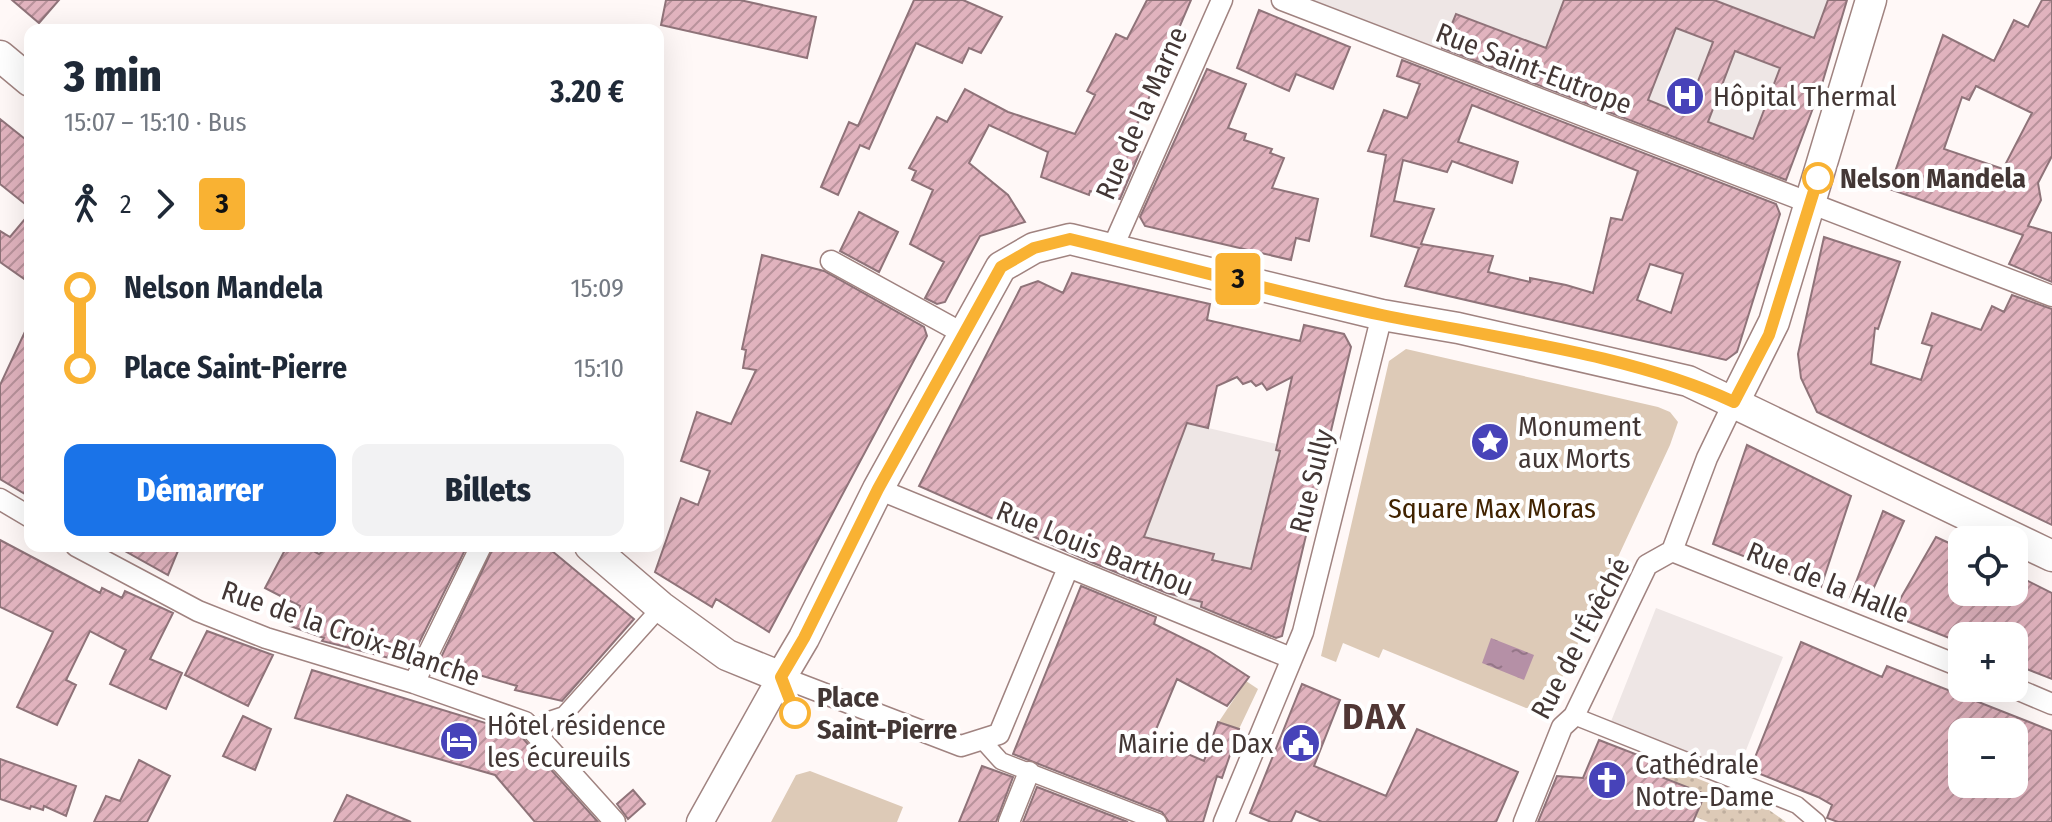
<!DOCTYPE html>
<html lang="fr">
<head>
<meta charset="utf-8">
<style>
  :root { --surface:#fff; --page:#f2f2f3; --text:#1f2937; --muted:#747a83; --accent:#1a73e8 }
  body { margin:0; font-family:"Fira Sans Condensed",sans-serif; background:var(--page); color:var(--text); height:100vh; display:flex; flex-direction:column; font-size:30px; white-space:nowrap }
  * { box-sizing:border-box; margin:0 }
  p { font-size:26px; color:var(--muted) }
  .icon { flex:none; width:44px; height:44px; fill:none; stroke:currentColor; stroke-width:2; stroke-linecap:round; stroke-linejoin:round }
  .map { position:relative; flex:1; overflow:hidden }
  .panel { position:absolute; left:24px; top:24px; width:640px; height:528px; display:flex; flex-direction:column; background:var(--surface); border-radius:16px; box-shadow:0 8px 32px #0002 }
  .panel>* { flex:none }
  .badge { padding:0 16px; border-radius:6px; font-size:28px; line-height:52px }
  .buttons { position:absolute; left:1948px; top:526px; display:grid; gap:16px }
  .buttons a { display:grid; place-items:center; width:80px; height:80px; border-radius:16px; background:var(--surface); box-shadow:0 8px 32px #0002; font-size:40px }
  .map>.badge { position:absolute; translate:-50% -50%; box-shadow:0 0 0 4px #fff }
  .legs { display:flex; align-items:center; gap:12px; height:88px; padding:0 40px; font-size:26px }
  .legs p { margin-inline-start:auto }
  .headline { display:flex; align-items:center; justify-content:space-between; height:136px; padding:0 40px }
  h1 { font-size:44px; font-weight:800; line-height:60px }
  .cta { display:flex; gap:16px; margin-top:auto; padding:16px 40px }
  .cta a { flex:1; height:92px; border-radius:16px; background:var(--accent); color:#fff; font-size:32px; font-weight:800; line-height:92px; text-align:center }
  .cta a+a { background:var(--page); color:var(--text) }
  ul { padding:0 40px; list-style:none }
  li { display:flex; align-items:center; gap:28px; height:80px; font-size:30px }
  li i { display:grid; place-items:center; width:12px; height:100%; margin:0 10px; background:currentColor }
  li i::after { content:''; width:20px; height:20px; margin:-10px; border:6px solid; border-radius:50%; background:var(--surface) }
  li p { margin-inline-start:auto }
  li:first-child i { background:linear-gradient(#0000 50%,currentColor 0) }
  li:last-child i { background:linear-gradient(currentColor 50%,#0000 0) }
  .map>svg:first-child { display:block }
  .built { fill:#eee6e5 }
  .green { fill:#ddcab7 }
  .garden { fill:url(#garden-dots) }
  .water { fill:url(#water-ripples) }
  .building { fill:url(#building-hatch); stroke:#8f7379; stroke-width:2; fill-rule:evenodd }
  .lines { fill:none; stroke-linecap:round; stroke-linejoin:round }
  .pedestrian-casing { stroke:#a08380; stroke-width:19 }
  .minor-casing { stroke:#a08380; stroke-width:23 }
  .tertiary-casing { stroke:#a08380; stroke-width:29 }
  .secondary-casing { stroke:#a08380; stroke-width:33 }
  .pedestrian { stroke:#fff; stroke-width:16 }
  .minor { stroke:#fff; stroke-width:20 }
  .tertiary { stroke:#fff; stroke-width:26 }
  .secondary { stroke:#fff; stroke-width:30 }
  .line-1-casing { stroke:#fff; stroke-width:18 }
  .line-1 { stroke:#f9b233; stroke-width:12 }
  .stop-1-dot { fill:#fff; stroke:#f9b233; stroke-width:4 }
  .labels { text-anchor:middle; stroke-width:8; stroke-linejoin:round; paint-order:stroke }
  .street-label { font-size:28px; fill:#433735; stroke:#fff }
  .poi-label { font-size:28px; fill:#433735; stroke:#fff; text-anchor:start }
  .stop-label { font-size:28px; font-weight:bold; fill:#433735; stroke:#fff; text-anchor:start }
  .park-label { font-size:28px; fill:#412300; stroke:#fff }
  .district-label { font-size:36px; font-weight:bold; letter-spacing:2px; fill:#503735; stroke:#fff }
</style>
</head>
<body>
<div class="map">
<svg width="2052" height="822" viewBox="0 0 2052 822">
  <defs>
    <pattern id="garden-dots" width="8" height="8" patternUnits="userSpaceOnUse" patternTransform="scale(2)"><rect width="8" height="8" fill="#ddcab7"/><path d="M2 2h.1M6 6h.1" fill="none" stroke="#bfae9e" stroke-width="1.8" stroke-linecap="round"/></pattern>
    <pattern id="water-ripples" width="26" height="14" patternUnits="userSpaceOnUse" patternTransform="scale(2)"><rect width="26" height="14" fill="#b590a6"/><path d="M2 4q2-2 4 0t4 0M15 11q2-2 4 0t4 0" fill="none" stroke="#957688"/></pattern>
    <pattern id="building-hatch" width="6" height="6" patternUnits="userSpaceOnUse" patternTransform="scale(2)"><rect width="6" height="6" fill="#e1b3be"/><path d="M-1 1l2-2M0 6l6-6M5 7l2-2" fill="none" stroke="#b8929b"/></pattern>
  </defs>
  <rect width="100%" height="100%" fill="#fff8f7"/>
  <path class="built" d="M 1305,0 L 1848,0 L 1822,84 L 1784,185 Z
    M 1187,423 L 1281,445 L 1237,624 L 1129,578 Z
    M 1656,608 L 1783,657 L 1737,773 L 1610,724 Z"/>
  <path class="green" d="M 1406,349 L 1658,407 L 1670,412 L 1678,422 L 1670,445 L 1560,682 C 1551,699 1546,707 1526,708 L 1383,649 L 1379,658 L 1343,643 L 1336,662 L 1321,656 L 1389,361 Z
    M 1246,681 L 1258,689 L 1239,729 L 1218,723 Z
    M 810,771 L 903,807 L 897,822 L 771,822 L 796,775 Z"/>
  <path class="garden" d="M 1661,764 L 1759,803 L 1786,822 L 1708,822 L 1696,817 L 1705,794 L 1655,777 Z"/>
  <path class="water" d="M 1491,638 L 1534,655 L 1524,680 L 1482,663 Z"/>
  <path class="building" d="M 12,0 L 59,0 L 39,23 Z
    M 666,0 L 740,0 L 816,17 L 807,58 L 661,25 Z
    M 914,0 L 963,0 L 1002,17 L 981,53 L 969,48 L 962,63 L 916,43 L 869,149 L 860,145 L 838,195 L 821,187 L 849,122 L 858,126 Z
    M 1147,0 L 1191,0 L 1176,35 L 1172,34 L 1147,91 L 1151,93 L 1127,148 L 1140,152 L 1120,199 L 1090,191 L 1089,195 L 1041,177 L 1048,152 L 989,125 L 969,163 L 1008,195 L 1025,222 L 980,236 L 945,302 L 937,304 L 925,298 L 944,262 L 910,244 L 933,190 L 912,180 L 916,171 L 909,168 L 937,117 L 947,122 L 965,89 L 1008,112 L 1075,134 L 1095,95 L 1087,91 L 1116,34 L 1127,39 Z
    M 1564,0 L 1714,0 L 1814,38 L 1828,0 L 1847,0 L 1822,84 L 1786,180 L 1442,48 L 1456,14 L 1546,48 ZM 1676,28 L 1713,42 L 1685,115 L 1648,100 ZM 1735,51 L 1780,68 L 1753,139 L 1708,122 Z
    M 2042,0 L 2052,0 L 2052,156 L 2038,183 L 2041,200 L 2028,226 L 2052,233 L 2052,282 L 2009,264 L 2023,235 L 1889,189 L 1943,35 L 1994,61 L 2014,20 L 2028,27 ZM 1976,86 L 2032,113 L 2003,169 L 1944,149 L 1962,97 L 1969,100 Z
    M 1259,10 L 1350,47 L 1333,89 L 1296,74 L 1289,91 L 1237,68 Z
    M 1402,60 L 1776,204 L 1780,214 L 1737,352 L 1726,360 L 1405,286 L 1419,248 L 1371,236 L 1386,155 L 1368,151 L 1384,110 L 1407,118 L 1420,84 L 1397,76 ZM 1472,105 L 1638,171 L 1622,220 L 1611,218 L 1593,293 L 1566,285 L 1530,278 L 1530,282 L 1488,272 L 1493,256 L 1421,244 L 1434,209 L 1394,201 L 1403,160 L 1447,172 L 1452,161 L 1512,183 L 1518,162 L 1458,142 ZM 1650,264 L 1683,274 L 1671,313 L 1637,300 Z
    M 1207,69 L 1246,84 L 1228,128 L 1246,134 L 1244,140 L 1272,149 L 1270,153 L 1284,158 L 1272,188 L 1318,199 L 1309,241 L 1296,238 L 1291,260 L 1145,226 L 1140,217 Z
    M 0,119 L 30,143 L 30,208 L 0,184 Z
    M 859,212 L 898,232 L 879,272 L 840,251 Z
    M 30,213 L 30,283 L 0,262 L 0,231 L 10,237 Z
    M 1824,237 L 1900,262 L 1878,329 L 1875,328 L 1871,364 L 1921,380 L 1932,346 L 1922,343 L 1932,313 L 1981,330 L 1992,306 L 2004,312 L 2012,295 L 2052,309 L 2052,525 L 1817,412 L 1801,378 L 1798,354 Z
    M 762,255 L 824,271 L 924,327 L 927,336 L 769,632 L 716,599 L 712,607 L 655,572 L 681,498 L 698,505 L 710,471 L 681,461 L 697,412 L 731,424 L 756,370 L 743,368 L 746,350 L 742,349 Z
    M 1072,273 L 1210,304 L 1207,320 L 1300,341 L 1304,325 L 1344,334 L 1351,347 L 1282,636 L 1276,638 L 1201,607 L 1202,602 L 1167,593 L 1091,562 L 919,486 L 1021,287 L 1038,281 L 1063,293 ZM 1237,377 L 1243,384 L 1251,381 L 1256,386 L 1262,383 L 1267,390 L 1292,377 L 1276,450 L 1280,451 L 1251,569 L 1212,560 L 1214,554 L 1144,537 L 1187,423 L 1208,428 L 1217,386 Z
    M 30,321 L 30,497 L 0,479 L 0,385 Z
    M 1747,445 L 1851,496 L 1821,587 L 1713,544 Z
    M 1883,511 L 1904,521 L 1866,605 L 1850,598 Z
    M 1936,537 L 1962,549 L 1962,592 L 2014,592 L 2014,574 L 2052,593 L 2052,679 L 2014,664 L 2014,636 L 1962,636 L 1962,643 L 1891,615 Z
    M 0,540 L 100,593 L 102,588 L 122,598 L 125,591 L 173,613 L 150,659 L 182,673 L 166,709 L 110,684 L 126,650 L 90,631 L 66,680 L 76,685 L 57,725 L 17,707 L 53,632 L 0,607 Z
    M 116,546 L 180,546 L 168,575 Z
    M 287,546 L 304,546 L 319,554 L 330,546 L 467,546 L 409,663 L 322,641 L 324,638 L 290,626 L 300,606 L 265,588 Z
    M 494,546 L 546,546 L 634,619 L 562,701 L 515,690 L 517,686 L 479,675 L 477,679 L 435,670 Z
    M 1081,586 L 1156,617 L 1154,624 L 1209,651 L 1249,677 L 1227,706 L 1177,679 L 1152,739 L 1204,761 L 1218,722 L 1239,729 L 1222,778 L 1217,776 L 1203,822 L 1169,822 L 1162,812 L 1013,754 Z
    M 207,631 L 273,655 L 248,706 L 185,675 Z
    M 1801,642 L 1882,677 L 1887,666 L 2052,731 L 2052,822 L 1838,822 L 1827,818 L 1832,805 L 1818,797 L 1750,770 ZM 1962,732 L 2014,732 L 2014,784 L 1962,784 Z
    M 312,670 L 518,733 L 598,822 L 535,822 L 495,775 L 295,718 Z
    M 1302,684 L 1340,700 L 1314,766 L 1386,796 L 1417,729 L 1518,772 L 1496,822 L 1322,822 L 1296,811 L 1291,822 L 1271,822 L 1250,813 Z
    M 243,716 L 271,729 L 255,770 L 223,756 Z
    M 1599,740 L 1661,764 L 1656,775 L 1705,794 L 1693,822 L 1538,822 L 1557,776 L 1583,778 Z
    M 0,759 L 76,786 L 66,816 L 44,806 L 43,810 L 31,806 L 30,809 L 0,799 Z
    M 139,760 L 170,776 L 147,822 L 94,822 L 106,796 L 120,801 Z
    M 982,766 L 1013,777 L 996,822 L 959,822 Z
    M 1037,787 L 1128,822 L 1023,822 Z
    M 633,790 L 645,804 L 628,819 L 617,804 Z
    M 347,795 L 411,822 L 334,822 Z"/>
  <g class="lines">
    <defs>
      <path id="pedestrian" d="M 1574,716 L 1797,805 L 1817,822
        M 537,735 L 549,720 L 564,715 L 661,607
        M 983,741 L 1001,761 L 1158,822"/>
      <path id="minor" d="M 1282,0 L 2052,296
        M 1112,249 L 1222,0
        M 831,261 L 964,334
        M 878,489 L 1291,658
        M 0,499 L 30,517
        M 76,546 L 198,611 L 266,638 L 414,683 L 525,722 L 615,822
        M 1672,551 L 1962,667
        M 781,677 L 961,746 L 999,734 L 1068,568
        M 414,683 L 481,546
        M 2014,688 L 2052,704
        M 1009,822 L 1029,772
        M 1224,822 L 1303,632 L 1382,315
        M 1524,822 L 1562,727 L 1574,716 L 1647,565 L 1672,551 L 1707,458 L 1734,402"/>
      <path id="tertiary" d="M 700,822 L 781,677"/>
      <path id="secondary" d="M 0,56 L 30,81
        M 1734,402 L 1774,322 L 1871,0
        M 590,546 L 661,607 L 727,655 L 781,677 L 804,638 L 878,489 L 1001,267 L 1034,248 L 1070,239 L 1382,315 L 1458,328 L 1688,381 L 2052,556"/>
    </defs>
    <use href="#pedestrian" class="pedestrian-casing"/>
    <use href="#minor" class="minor-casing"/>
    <use href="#tertiary" class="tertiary-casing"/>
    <use href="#secondary" class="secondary-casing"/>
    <use href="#pedestrian" class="pedestrian"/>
    <use href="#minor" class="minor"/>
    <use href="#tertiary" class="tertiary"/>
    <use href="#secondary" class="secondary"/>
  </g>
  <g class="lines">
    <defs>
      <path id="line-1" d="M 795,713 L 781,677 L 804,638 L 878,489 L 1001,267 L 1034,248 L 1070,239 C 1174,264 1278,293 1382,315 C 1494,338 1631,354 1734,402 L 1769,335 L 1818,178"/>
    </defs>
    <use href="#line-1" class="line-1-casing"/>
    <use href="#line-1" class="line-1"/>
  </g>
  <defs>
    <symbol id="hospital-disc" viewBox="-11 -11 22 22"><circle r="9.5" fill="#4743b9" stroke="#fff"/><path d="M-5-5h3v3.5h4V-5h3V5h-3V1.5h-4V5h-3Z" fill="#fff"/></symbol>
    <symbol id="sight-disc" viewBox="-11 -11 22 22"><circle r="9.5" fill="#4743b9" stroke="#fff"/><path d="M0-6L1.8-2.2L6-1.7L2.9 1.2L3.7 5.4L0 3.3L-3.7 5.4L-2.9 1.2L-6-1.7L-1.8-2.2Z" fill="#fff"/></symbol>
    <symbol id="hotel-disc" viewBox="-11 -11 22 22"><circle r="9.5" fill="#4743b9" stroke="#fff"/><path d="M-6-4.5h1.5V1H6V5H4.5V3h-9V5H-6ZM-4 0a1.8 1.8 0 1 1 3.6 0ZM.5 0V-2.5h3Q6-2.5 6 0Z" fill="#fff"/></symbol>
    <symbol id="civic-disc" viewBox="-11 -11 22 22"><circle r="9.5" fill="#4743b9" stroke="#fff"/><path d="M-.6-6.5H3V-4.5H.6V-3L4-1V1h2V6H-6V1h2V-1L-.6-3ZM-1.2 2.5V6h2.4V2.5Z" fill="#fff"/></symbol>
    <symbol id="church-disc" viewBox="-11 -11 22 22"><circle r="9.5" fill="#4743b9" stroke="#fff"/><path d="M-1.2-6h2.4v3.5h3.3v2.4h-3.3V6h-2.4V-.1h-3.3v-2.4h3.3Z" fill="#fff"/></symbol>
  </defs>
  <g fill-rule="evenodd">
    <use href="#hospital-disc" x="1663" y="74" width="44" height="44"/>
    <use href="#sight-disc" x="1468" y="420" width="44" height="44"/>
    <use href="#hotel-disc" x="437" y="719" width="44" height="44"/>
    <use href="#civic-disc" x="1279" y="721" width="44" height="44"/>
    <use href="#church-disc" x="1585" y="758" width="44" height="44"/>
  </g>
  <g class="stop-1-dot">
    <circle cx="1818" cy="178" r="14"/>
    <circle cx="795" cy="713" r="14"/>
  </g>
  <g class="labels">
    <g class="street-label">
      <text transform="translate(1534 68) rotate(21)" y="10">Rue Saint-Eutrope</text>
      <text transform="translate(1141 113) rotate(-66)" y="10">Rue de la Marne</text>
      <text transform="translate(1311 481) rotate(-76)" y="10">Rue Sully</text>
      <text transform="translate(1095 548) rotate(22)" y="10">Rue Louis Barthou</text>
      <text transform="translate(1828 582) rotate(22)" y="10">Rue de la Halle</text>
      <text transform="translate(351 633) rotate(19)" y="10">Rue de la Croix-Blanche</text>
      <text transform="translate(1580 638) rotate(-62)" y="10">Rue de l'Évêché</text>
    </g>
    <g class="poi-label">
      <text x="1713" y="106">Hôpital Thermal</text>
      <text x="1518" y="436">Monument<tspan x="1518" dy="32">aux Morts</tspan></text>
      <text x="487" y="735">Hôtel résidence<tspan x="487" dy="32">les écureuils</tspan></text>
      <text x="1273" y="753" text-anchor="end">Mairie de Dax</text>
      <text x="1635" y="774">Cathédrale<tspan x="1635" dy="32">Notre-Dame</tspan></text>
    </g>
    <g class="stop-label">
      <text x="1840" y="188">Nelson Mandela</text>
      <text x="817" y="707">Place<tspan x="817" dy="32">Saint-Pierre</tspan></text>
    </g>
    <g class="park-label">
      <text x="1492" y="518">Square Max Moras</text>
    </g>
    <g class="district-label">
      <text x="1375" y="729">DAX</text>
    </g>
  </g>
</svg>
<div class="buttons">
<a><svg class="icon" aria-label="locate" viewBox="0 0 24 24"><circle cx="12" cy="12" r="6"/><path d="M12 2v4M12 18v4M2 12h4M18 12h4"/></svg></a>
<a>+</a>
<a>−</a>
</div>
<b class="badge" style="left:1238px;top:279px;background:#f9b233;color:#111">3</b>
<section class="panel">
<div class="headline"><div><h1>3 min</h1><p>15:07 – 15:10 · Bus</p></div><b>3.20 €</b></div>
<div class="legs"><svg class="icon" aria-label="walk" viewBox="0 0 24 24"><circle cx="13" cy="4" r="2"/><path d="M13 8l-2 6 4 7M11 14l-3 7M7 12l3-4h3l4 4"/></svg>2<svg class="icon" aria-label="forward" viewBox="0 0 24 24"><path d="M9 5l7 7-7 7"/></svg><b class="badge" style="background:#f9b233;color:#111">3</b></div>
<ul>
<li><i style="color:#f9b233"></i><b>Nelson Mandela</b><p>15:09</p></li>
<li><i style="color:#f9b233"></i><b>Place Saint-Pierre</b><p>15:10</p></li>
</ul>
<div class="cta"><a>Démarrer</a><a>Billets</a></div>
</section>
</div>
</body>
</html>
